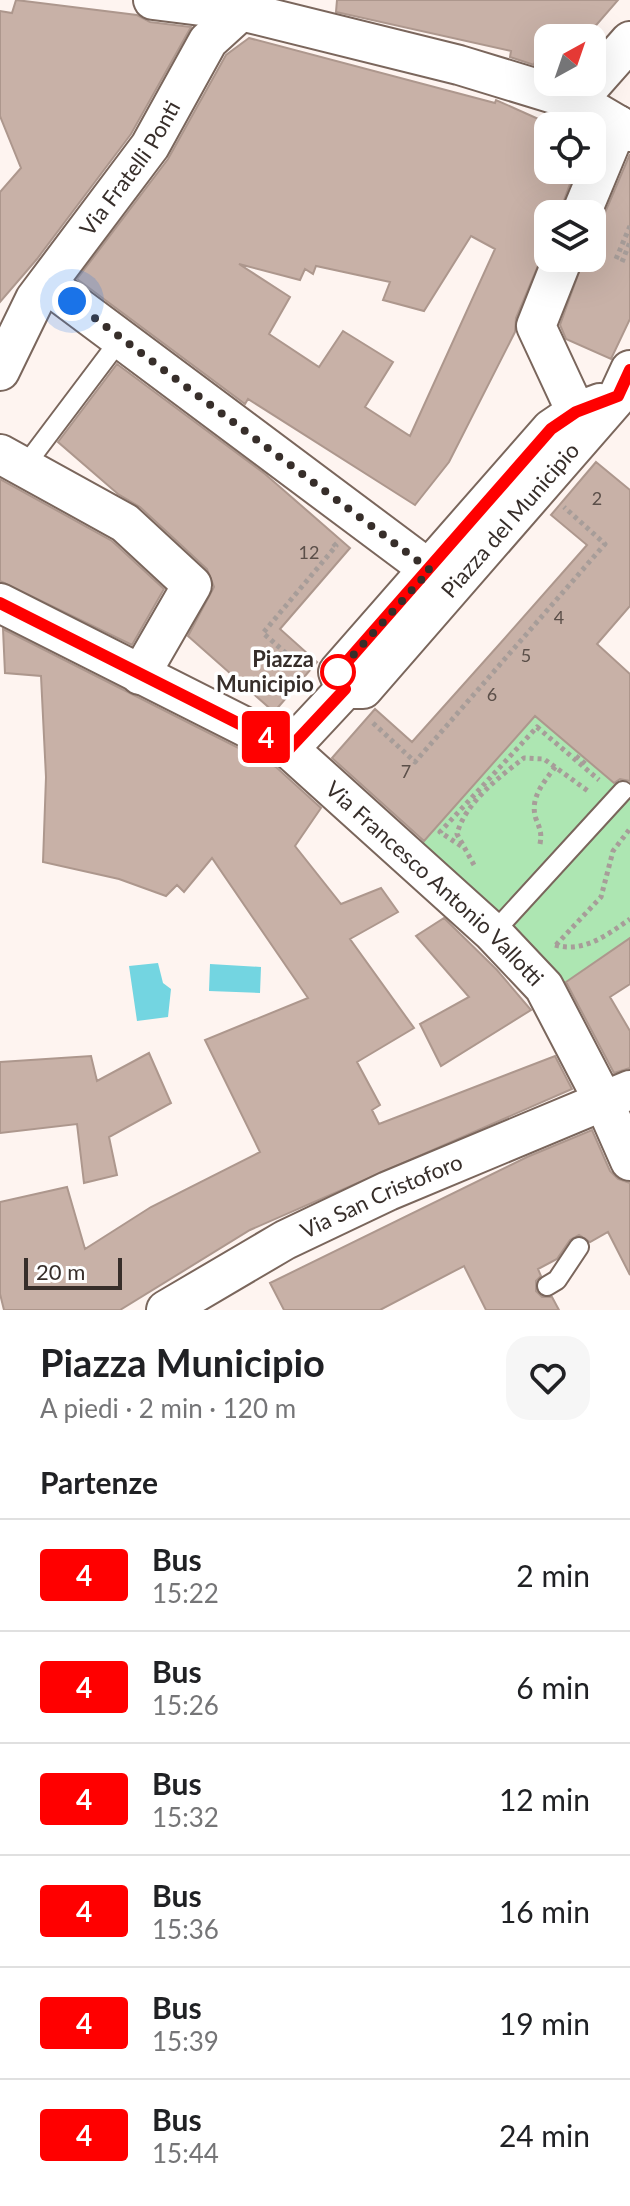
<!DOCTYPE html>
<html lang="it">
<head>
<meta charset="utf-8">
<style>
  :root { --surface:#fff; --page:#f6f6f6; --text:#202124; --muted:#757577; --line:#e0e0e0 }
  body { margin:0; font-family:Lato,sans-serif; background:var(--page); color:var(--text); height:100vh; display:flex; flex-direction:column; font-size:30px; white-space:nowrap }
  * { box-sizing:border-box; margin:0 }
  p { font-size:26px; color:var(--muted) }
  .icon { flex:none; width:44px; height:44px; fill:none; stroke:currentColor; stroke-width:2; stroke-linecap:round; stroke-linejoin:round }
  .map { position:relative; height:1310px; overflow:hidden }
  .drawer { display:flex; flex-direction:column; background:var(--surface); flex:1 }
  .drawer>* { flex:none }
  .badge { padding:0 16px; border-radius:6px; font-size:28px; line-height:52px }
  .needle { width:52px; rotate:40deg }
  .buttons { position:absolute; left:534px; top:24px; display:grid; gap:16px }
  .buttons a { display:grid; place-items:center; width:72px; height:72px; border-radius:16px; background:var(--surface); box-shadow:0 8px 32px #0002; font-size:40px }
  .scale { position:absolute; left:24px; bottom:20px; width:98px; box-sizing:border-box; padding-left:8px; border:4px solid #372e2a; border-top:0; font-size:22px; line-height:28px; white-space:nowrap; color:#372e2a; -webkit-text-stroke:6px #fff; paint-order:stroke }
  .you { position:absolute; width:40px; height:40px; margin:-20px; border:6px solid #fff; border-radius:50%; background:#1a73e8; box-shadow:0 0 0 12px #1a73e833 }
  .map>.badge { position:absolute; translate:-50% -50%; box-shadow:0 0 0 4px #fff }
  h2 { padding:0 40px; font-size:30px; line-height:72px }
  .round { display:grid; place-items:center; flex:none; width:84px; height:84px; border-radius:24px; background:var(--page) }
  .headline { display:flex; align-items:center; justify-content:space-between; height:136px; padding:0 40px }
  h1 { font-size:38px; font-weight:700; line-height:60px }
  ul { padding:0; list-style:none }
  li { display:flex; align-items:center; gap:24px; height:112px; padding:0 40px; border-top:2px solid var(--line) }
  li div { flex:1 }
  li b { display:block; font-size:30px }
  li em { font-style:normal }
  li .badge { min-width:88px; font-weight:700; text-align:center }
  .map>svg:first-child { display:block }
  .green { fill:#ade6b2 }
  .water { fill:#73d5e1 }
  .building { fill:#c8b1a7; stroke:#ad978d; stroke-width:2; fill-rule:evenodd }
  .lines { fill:none; stroke-linecap:round; stroke-linejoin:round }
  .lane-casing { stroke:#7a665c; stroke-width:22 }
  .street-casing { stroke:#7a665c; stroke-width:42 }
  .path { stroke:#a79d99; stroke-width:5; stroke-dasharray:4 4; stroke-linecap:butt }
  .lane { stroke:#fff; stroke-width:18 }
  .street { stroke:#fff; stroke-width:38 }
  .line-casing { stroke:#fff; stroke-width:18 }
  .line { stroke:#f00; stroke-width:12 }
  .walk { stroke:#372e2a; stroke-width:8; stroke-dasharray:0 14.4 }
  .stop-dot { fill:#fff; stroke:#f00; stroke-width:4 }
  .labels { text-anchor:middle; stroke-width:7; stroke-linejoin:round; paint-order:stroke }
  .number-label { font-size:18px; fill:#5b4f49 }
  .street-label { font-size:22px; fill:#372e2a; stroke:#fff }
  .stop-label { font-size:22px; font-weight:bold; fill:#372e2a; stroke:#fff; text-anchor:end }
</style>
</head>
<body>
<div class="map">
<svg width="630" height="1310" viewBox="0 0 630 1310">
  <rect width="100%" height="100%" fill="#fef4f0"/>
  <path class="green" d="M 535,716 L 630,797 L 630,938 L 562,985 L 420,845 Z"/>
  <path class="water" d="M 158,963 L 163,983 L 171,989 L 168,1017 L 137,1021 L 129,966 Z
    M 210,964 L 261,967 L 260,993 L 209,991 Z"/>
  <path class="building" d="M 16,0 L 137,15 L 150,22 L 191,27 L 131,134 L 37,259 L 0,302 L 0,192 L 21,168 L 0,116 L 0,11 L 12,13 Z
    M 337,0 L 618,0 L 585,38 L 548,38 L 548,52 L 538,50 L 534,65 L 510,57 L 511,51 L 336,12 Z
    M 249,38 L 495,103 L 496,100 L 554,126 L 548,126 L 548,170 L 575,170 L 559,214 L 548,214 L 548,242 L 516,318 L 515,332 L 449,462 L 415,505 L 248,399 L 245,404 L 77,279 L 168,159 L 226,55 ZM 471,236 L 495,249 L 410,436 L 365,407 L 393,362 L 343,331 L 319,367 L 269,334 L 290,297 L 239,264 L 300,280 L 305,269 L 313,274 L 316,266 L 390,282 L 383,300 L 424,311 Z
    M 630,154 L 630,319 L 611,359 L 566,339 L 560,325 L 584,258 L 592,258 L 592,233 L 601,222 Z
    M 117,364 L 265,474 L 350,548 L 280,629 L 317,662 L 274,712 L 188,636 L 214,587 L 207,569 L 140,507 L 118,494 L 58,442 Z
    M 596,462 L 630,490 L 630,606 L 597,644 L 630,674 L 630,781 L 620,779 L 614,783 L 535,716 L 424,841 L 332,758 L 375,709 L 412,742 L 505,638 L 587,545 L 551,515 Z
    M 0,479 L 112,541 L 164,589 L 132,645 L 0,581 Z
    M 3,629 L 276,767 L 321,808 L 295,846 L 341,904 L 381,888 L 398,912 L 350,939 L 414,1028 L 357,1062 L 380,1105 L 372,1110 L 379,1124 L 555,1056 L 572,1089 L 250,1230 L 120,1310 L 4,1310 L 0,1294 L 0,1202 L 67,1187 L 85,1249 L 151,1207 L 260,1152 L 205,1040 L 308,998 L 212,858 L 184,892 L 177,885 L 166,896 L 119,879 L 43,862 L 46,777 L 41,676 L 5,673 Z
    M 444,918 L 497,970 L 531,1010 L 441,1066 L 420,1024 L 469,997 L 416,936 Z
    M 630,938 L 630,984 L 610,997 L 630,1031 L 630,1068 L 614,1073 L 566,982 Z
    M 149,1053 L 171,1103 L 109,1137 L 117,1175 L 84,1183 L 77,1124 L 0,1133 L 0,1062 L 91,1056 L 97,1081 Z
    M 592,1130 L 610,1171 L 618,1179 L 630,1183 L 630,1275 L 608,1232 L 590,1242 L 579,1235 L 570,1240 L 557,1259 L 538,1269 L 541,1276 L 536,1281 L 536,1291 L 542,1297 L 552,1297 L 559,1310 L 486,1310 L 464,1266 L 380,1310 L 284,1310 L 270,1283 L 527,1157 Z"/>
  <g class="lines">
    <defs>
      <path id="lane" d="M 24,467 L 122,337
        M 493,933 L 623,791
        M 547,1286 L 557,1280 L 579,1247"/>
      <g id="street">
        <path d="M 153,0 L 241,11 L 459,65 L 577,101 L 630,132"/>
        <path d="M 577,101 L 630,41"/>
        <path d="M 581,214 L 618,125"/>
        <path d="M 563,258 L 536,326 L 576,412"/>
        <path d="M 47,284 L 430,570"/>
        <path id="s1" d="M 0,371 L 35,299 L 150,146 L 208,41 L 241,11"/>
        <path d="M 0,454 L 125,523 L 192,585 L 140,675"/>
        <path id="s2" d="M 0,603 L 289,749 L 493,933 L 544,987 L 604,1102 L 630,1161"/>
        <path id="s3" d="M 345,689 L 363,689 L 618,396 L 630,370"/>
        <path d="M 345,689 L 338,672 L 551,429 L 576,412 L 600,403"/>
        <path d="M 289,749 L 345,689"/>
        <path id="s4" d="M 166,1310 L 285,1240 L 388,1191 L 630,1090"/>
      </g>
    </defs>
    <use href="#lane" class="lane-casing"/>
    <use href="#street" class="street-casing"/>
    <path class="path" d="M 616,259 L 630,226
      M 622,262 L 630,242
      M 304,669 L 263,633 L 336,546 L 333,543
      M 373,723 L 415,762 L 605,544 L 564,507
      M 576,756 L 588,766
      M 540,844 C 542,833 540,829 536,819 C 529,798 544,782 556,766
      M 461,846 L 440,832 L 537,727 L 599,780
      M 474,865 L 457,834 C 465,803 499,777 524,758 L 544,759 L 588,791
      M 555,945 C 584,953 607,935 630,919
      M 556,945 L 601,897 L 613,851 L 629,830"/>
    <use href="#lane" class="lane"/>
    <use href="#street" class="street"/>
  </g>
  <g class="lines">
    <defs>
      <path id="line" d="M 0,603 L 289,749 L 345,689 L 338,672 L 551,429 L 576,412 L 618,396 L 630,370"/>
    </defs>
    <use href="#line" class="line-casing"/>
    <use href="#line" class="line"/>
    <path class="walk" d="M 72,301 L 430,570 L 338,672"/>
  </g>
  <circle class="stop-dot" cx="338" cy="672" r="16"/>
  <g class="labels">
    <g class="number-label">
      <text x="597" y="505">2</text>
      <text x="309" y="559">12</text>
      <text x="559" y="624">4</text>
      <text x="526" y="662">5</text>
      <text x="492" y="701">6</text>
      <text x="406" y="778">7</text>
    </g>
    <g class="street-label">
      <text dy="8" stroke="none"><textPath href="#s1" startOffset="242">Via Fratelli Ponti</textPath></text>
      <text dy="8" stroke="none"><textPath href="#s3" startOffset="242">Piazza del Municipio</textPath></text>
      <text dy="8" stroke="none"><textPath href="#s2" startOffset="522">Via Francesco Antonio Vallotti</textPath></text>
      <text dy="8" stroke="none"><textPath href="#s4" startOffset="244">Via San Cristoforo</textPath></text>
    </g>
    <g class="stop-label">
      <text x="314" y="667">Piazza<tspan x="314" dy="25">Municipio</tspan></text>
    </g>
  </g>
</svg>
<div class="buttons">
<a><svg class="needle" viewBox="-14 -14 28 28"><path d="M0-13l5 13h-10z" fill="#e53935"/><path d="M0 13l5-13h-10z" fill="#757577"/></svg></a>
<a><svg class="icon" aria-label="locate" viewBox="0 0 24 24"><circle cx="12" cy="12" r="6"/><path d="M12 2v4M12 18v4M2 12h4M18 12h4"/></svg></a>
<a><svg class="icon" aria-label="layers" viewBox="0 0 24 24"><path d="M12 4l9 5-9 5-9-5zM3 14l9 5 9-5"/></svg></a>
</div>
<div class="scale">20 m</div>
<div class="you" style="left:72px;top:301px"></div>
<b class="badge" style="left:266px;top:737px;background:#f00;color:#fff">4</b>
</div>
<section class="drawer">
<div class="headline"><div><h1>Piazza Municipio</h1><p>A piedi · 2 min · 120 m</p></div><a class="round"><svg class="icon" aria-label="heart" viewBox="0 0 24 24"><path d="M12 20l-8-8c-3-5 5-10 8-4 3-6 11-1 8 4z"/></svg></a></div>
<h2>Partenze</h2>
<ul>
<li><span class="badge" style="background:#f00;color:#fff">4</span><div><b>Bus</b><p>15:22</p></div><em>2 min</em></li>
<li><span class="badge" style="background:#f00;color:#fff">4</span><div><b>Bus</b><p>15:26</p></div><em>6 min</em></li>
<li><span class="badge" style="background:#f00;color:#fff">4</span><div><b>Bus</b><p>15:32</p></div><em>12 min</em></li>
<li><span class="badge" style="background:#f00;color:#fff">4</span><div><b>Bus</b><p>15:36</p></div><em>16 min</em></li>
<li><span class="badge" style="background:#f00;color:#fff">4</span><div><b>Bus</b><p>15:39</p></div><em>19 min</em></li>
<li><span class="badge" style="background:#f00;color:#fff">4</span><div><b>Bus</b><p>15:44</p></div><em>24 min</em></li>
</ul>
</section>
</body>
</html>
